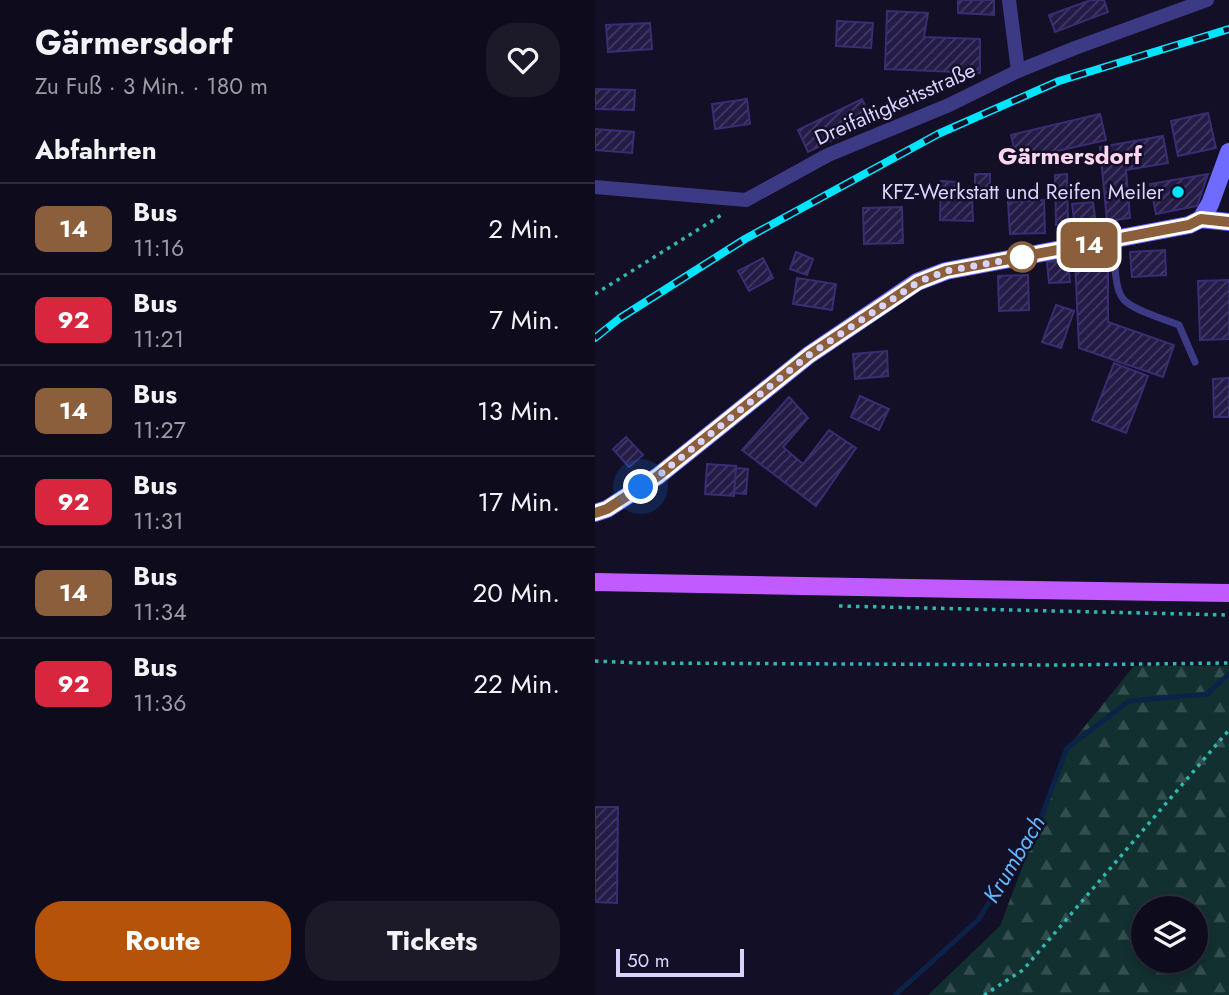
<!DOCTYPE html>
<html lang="de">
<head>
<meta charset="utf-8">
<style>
  :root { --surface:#0e0b1c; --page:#1c1929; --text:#f1f3f6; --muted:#9b9ba3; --line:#2e2b3b; --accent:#b45309 }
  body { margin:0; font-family:Jost,sans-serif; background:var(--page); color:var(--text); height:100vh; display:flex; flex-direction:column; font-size:26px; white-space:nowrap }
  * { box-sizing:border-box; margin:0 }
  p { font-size:23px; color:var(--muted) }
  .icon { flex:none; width:38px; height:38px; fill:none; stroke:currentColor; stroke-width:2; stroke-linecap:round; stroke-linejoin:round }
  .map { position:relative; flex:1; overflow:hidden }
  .drawer { display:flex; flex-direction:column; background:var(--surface); width:595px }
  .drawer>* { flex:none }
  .badge { padding:0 14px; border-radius:10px; font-size:24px; line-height:46px }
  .tools { position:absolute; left:536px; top:896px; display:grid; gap:14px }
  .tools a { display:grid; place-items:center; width:77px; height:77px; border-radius:50%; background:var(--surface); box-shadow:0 4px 10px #0003,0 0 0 2px var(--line); font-size:35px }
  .scale { position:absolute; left:21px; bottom:18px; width:128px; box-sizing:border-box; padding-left:7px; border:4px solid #d9d4ff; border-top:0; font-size:19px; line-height:24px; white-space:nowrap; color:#d9d4ff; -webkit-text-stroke:5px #130f26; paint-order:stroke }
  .you { position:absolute; width:35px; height:35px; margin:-18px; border:5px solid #fff; border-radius:50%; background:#1a73e8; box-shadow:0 0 0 10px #1a73e833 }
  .map>.badge { position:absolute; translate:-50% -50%; box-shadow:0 0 0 4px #fff }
  h2 { padding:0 35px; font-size:26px; line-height:63px }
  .round { display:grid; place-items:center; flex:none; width:74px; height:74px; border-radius:28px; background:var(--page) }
  .head { display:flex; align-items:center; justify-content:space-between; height:119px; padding:0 35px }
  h1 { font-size:33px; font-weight:700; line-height:52px }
  .button { display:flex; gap:14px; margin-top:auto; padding:14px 35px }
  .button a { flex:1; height:80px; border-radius:28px; background:var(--accent); color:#fff; font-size:28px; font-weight:700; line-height:80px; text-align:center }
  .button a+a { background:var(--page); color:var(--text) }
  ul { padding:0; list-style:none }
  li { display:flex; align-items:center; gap:21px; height:91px; padding:0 35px; border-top:2px solid var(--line) }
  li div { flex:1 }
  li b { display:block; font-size:26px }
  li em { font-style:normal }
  li .badge { min-width:77px; font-weight:700; text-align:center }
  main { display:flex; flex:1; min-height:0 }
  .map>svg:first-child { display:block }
  .forest { fill:url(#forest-firs); fill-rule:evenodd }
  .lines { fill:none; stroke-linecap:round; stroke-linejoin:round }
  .stream { stroke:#0c2248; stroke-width:5 }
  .building { fill:url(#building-hatch); stroke:#3b2d73; stroke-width:2 }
  .path { stroke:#2fb8b0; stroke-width:3.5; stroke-dasharray:3.5 5; stroke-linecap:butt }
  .lane { stroke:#3d3a85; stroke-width:7 }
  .street { stroke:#3d3a85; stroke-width:14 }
  .secondary { stroke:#6f6bff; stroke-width:18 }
  .primary { stroke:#c25bff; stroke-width:18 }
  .rail-casing { stroke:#00e5ff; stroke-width:8 }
  .rail { stroke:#130f26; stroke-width:5; stroke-dasharray:16; stroke-linecap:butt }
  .line-casing { stroke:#fff; stroke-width:16 }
  .line { stroke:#8b5e3c; stroke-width:10 }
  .walk { stroke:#d9d4ff; stroke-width:7; stroke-dasharray:0 12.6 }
  .poi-dot { fill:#00e5ff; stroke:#130f26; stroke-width:2.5 }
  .stop-dot { fill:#fff; stroke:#8b5e3c; stroke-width:3.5 }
  .labels { text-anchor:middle; stroke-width:5; stroke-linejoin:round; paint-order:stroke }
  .street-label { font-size:21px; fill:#d9d4ff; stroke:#130f26 }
  .poi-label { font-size:21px; fill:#d9d4ff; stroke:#130f26; text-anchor:end }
  .water-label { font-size:23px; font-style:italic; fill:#62b6ff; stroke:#130f26 }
  .quarter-label { font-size:24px; font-weight:bold; fill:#ffd6f0; stroke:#130f26 }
</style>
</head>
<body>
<main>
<section class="drawer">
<div class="head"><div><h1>Gärmersdorf</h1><p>Zu Fuß · 3 Min. · 180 m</p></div><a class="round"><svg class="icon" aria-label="heart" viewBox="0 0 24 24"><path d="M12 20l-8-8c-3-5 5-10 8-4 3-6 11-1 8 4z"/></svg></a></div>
<h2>Abfahrten</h2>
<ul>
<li><span class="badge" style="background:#8b5e3c;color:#fff">14</span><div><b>Bus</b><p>11:16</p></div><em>2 Min.</em></li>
<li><span class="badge" style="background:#d7263d;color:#fff">92</span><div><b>Bus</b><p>11:21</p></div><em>7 Min.</em></li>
<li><span class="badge" style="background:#8b5e3c;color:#fff">14</span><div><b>Bus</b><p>11:27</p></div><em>13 Min.</em></li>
<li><span class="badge" style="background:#d7263d;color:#fff">92</span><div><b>Bus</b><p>11:31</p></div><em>17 Min.</em></li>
<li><span class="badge" style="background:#8b5e3c;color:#fff">14</span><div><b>Bus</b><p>11:34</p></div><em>20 Min.</em></li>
<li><span class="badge" style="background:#d7263d;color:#fff">92</span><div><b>Bus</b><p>11:36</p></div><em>22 Min.</em></li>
</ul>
<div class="button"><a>Route</a><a>Tickets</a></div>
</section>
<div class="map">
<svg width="634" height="995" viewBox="0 0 634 995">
  <defs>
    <pattern id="forest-firs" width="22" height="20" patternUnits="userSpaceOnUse" patternTransform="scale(1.75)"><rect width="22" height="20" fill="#12302f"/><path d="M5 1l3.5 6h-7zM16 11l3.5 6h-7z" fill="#344d4e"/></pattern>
    <pattern id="building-hatch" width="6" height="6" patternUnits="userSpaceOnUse" patternTransform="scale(1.75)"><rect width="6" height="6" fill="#241b47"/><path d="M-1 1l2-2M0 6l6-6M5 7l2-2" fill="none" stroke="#433b63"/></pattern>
  </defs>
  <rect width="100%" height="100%" fill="#130f26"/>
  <path class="forest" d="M 539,666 L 634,666 L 634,995 L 333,995 L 405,926 L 472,748 ZM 548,908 L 600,908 L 600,961 L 548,961 Z"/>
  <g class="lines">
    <path class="stream" d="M 300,995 L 383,920 L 444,823 L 472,748 L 534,701 L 612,694 L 634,674"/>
  </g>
  <path class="building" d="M 363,0 L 399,0 L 399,15 L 363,13 Z
    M 496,0 L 509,0 L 513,12 L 460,32 L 454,15 Z
    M 292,11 L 333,13 L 329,37 L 385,39 L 385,73 L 290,69 Z
    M 242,21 L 278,23 L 276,48 L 241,46 Z
    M 55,23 L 57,49 L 13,52 L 11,25 Z
    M 0,89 L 40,90 L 39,110 L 0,109 Z
    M 152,99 L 155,124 L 120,129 L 117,104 Z
    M 267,99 L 277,121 L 213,152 L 203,130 Z
    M 613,113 L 621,148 L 583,156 L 576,121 Z
    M 505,114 L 511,140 L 422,160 L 416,135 Z
    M 0,129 L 39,132 L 37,153 L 0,150 Z
    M 568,136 L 573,163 L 531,170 L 535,218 L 512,221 L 505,147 Z
    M 380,174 L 395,174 L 395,197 L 380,197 Z
    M 472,174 L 473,225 L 461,225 L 460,175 Z
    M 613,174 L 602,206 L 561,214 L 555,184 Z
    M 346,181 L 361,182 L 361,196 L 377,197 L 378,221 L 345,220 Z
    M 449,200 L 450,233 L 415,234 L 413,202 Z
    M 498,202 L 501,225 L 480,227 L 477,204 Z
    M 307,207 L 308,243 L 269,244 L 268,208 Z
    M 570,250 L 571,275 L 537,277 L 535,252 Z
    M 201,252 L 218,259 L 212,275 L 195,269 Z
    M 168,258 L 178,278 L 154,291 L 143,271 Z
    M 473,260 L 475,282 L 454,283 L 452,262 Z
    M 480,260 L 513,260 L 513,322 L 579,345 L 568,377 L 484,348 Z
    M 433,275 L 434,310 L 404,311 L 403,276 Z
    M 202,278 L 241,284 L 237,310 L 198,304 Z
    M 634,280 L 634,339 L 605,340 L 603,281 Z
    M 461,305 L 479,311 L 466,348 L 447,342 Z
    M 292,351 L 293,376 L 260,379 L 258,354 Z
    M 519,363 L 553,376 L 531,433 L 497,420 Z
    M 634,378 L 634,417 L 619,417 L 618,379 Z
    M 265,396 L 294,409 L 284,430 L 256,417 Z
    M 194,397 L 213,418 L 188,447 L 208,464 L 234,430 L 261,448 L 221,506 L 147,450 Z
    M 31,437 L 48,455 L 34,467 L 18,449 Z
    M 112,464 L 141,466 L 139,496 L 110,494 Z
    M 141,468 L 153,469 L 151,494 L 139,493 Z
    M 0,807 L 23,807 L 22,903 L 0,902 Z"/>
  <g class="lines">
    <path class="path" d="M 0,294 L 128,214
      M 244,606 L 634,615
      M 0,661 L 44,663 L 468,665 L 634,663
      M 389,995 L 428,970 L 634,730"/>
    <path class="lane" d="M 520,240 C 520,255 518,289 529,300 C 540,311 569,319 584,325 L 600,362"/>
    <path class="street" d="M 414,0 L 423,71
      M 0,187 L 151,200 L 233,155 L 354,105 L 423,71 L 480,48 L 612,0"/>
    <path class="secondary" d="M 606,219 L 615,204 L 634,152
      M 0,513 L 12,509 L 63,476 L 214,355 L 322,282 L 351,271 L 594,225 L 606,219 L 634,222"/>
    <path class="primary" d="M 0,582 L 369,589 L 634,593"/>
    <defs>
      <path id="rail" d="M 0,338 L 25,318 L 150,239 L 343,134 L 464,81 L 634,29"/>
    </defs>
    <use href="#rail" class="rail-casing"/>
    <use href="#rail" class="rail"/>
  </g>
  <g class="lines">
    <defs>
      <path id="line" d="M 0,513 L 12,509 L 63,476 L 214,355 L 323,282 L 351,271 L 594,225 L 606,219 L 634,222"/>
    </defs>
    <use href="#line" class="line-casing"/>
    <use href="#line" class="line"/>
    <path class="walk" d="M 46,487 L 63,476 L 214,355 L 323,282 L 351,271 L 429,257 L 427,257"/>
  </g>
  <circle class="poi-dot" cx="583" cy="192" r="7"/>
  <circle class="stop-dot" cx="427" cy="257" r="14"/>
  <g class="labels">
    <g class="street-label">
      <text transform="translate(300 104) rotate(-24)" y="7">Dreifaltigkeitsstraße</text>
    </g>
    <g class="poi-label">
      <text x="569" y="199">KFZ-Werkstatt und Reifen Meiler</text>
    </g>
    <g class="water-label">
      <text transform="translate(419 859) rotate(-59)" y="8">Krumbach</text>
    </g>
    <g class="quarter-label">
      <text x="475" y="164">Gärmersdorf</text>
    </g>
  </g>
</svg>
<div class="tools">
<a><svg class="icon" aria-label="layers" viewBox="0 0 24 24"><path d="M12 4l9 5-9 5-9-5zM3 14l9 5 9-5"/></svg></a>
</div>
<div class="scale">50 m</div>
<div class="you" style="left:46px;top:487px"></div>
<b class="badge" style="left:494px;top:245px;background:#8b5e3c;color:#fff">14</b>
</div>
</main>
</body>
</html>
